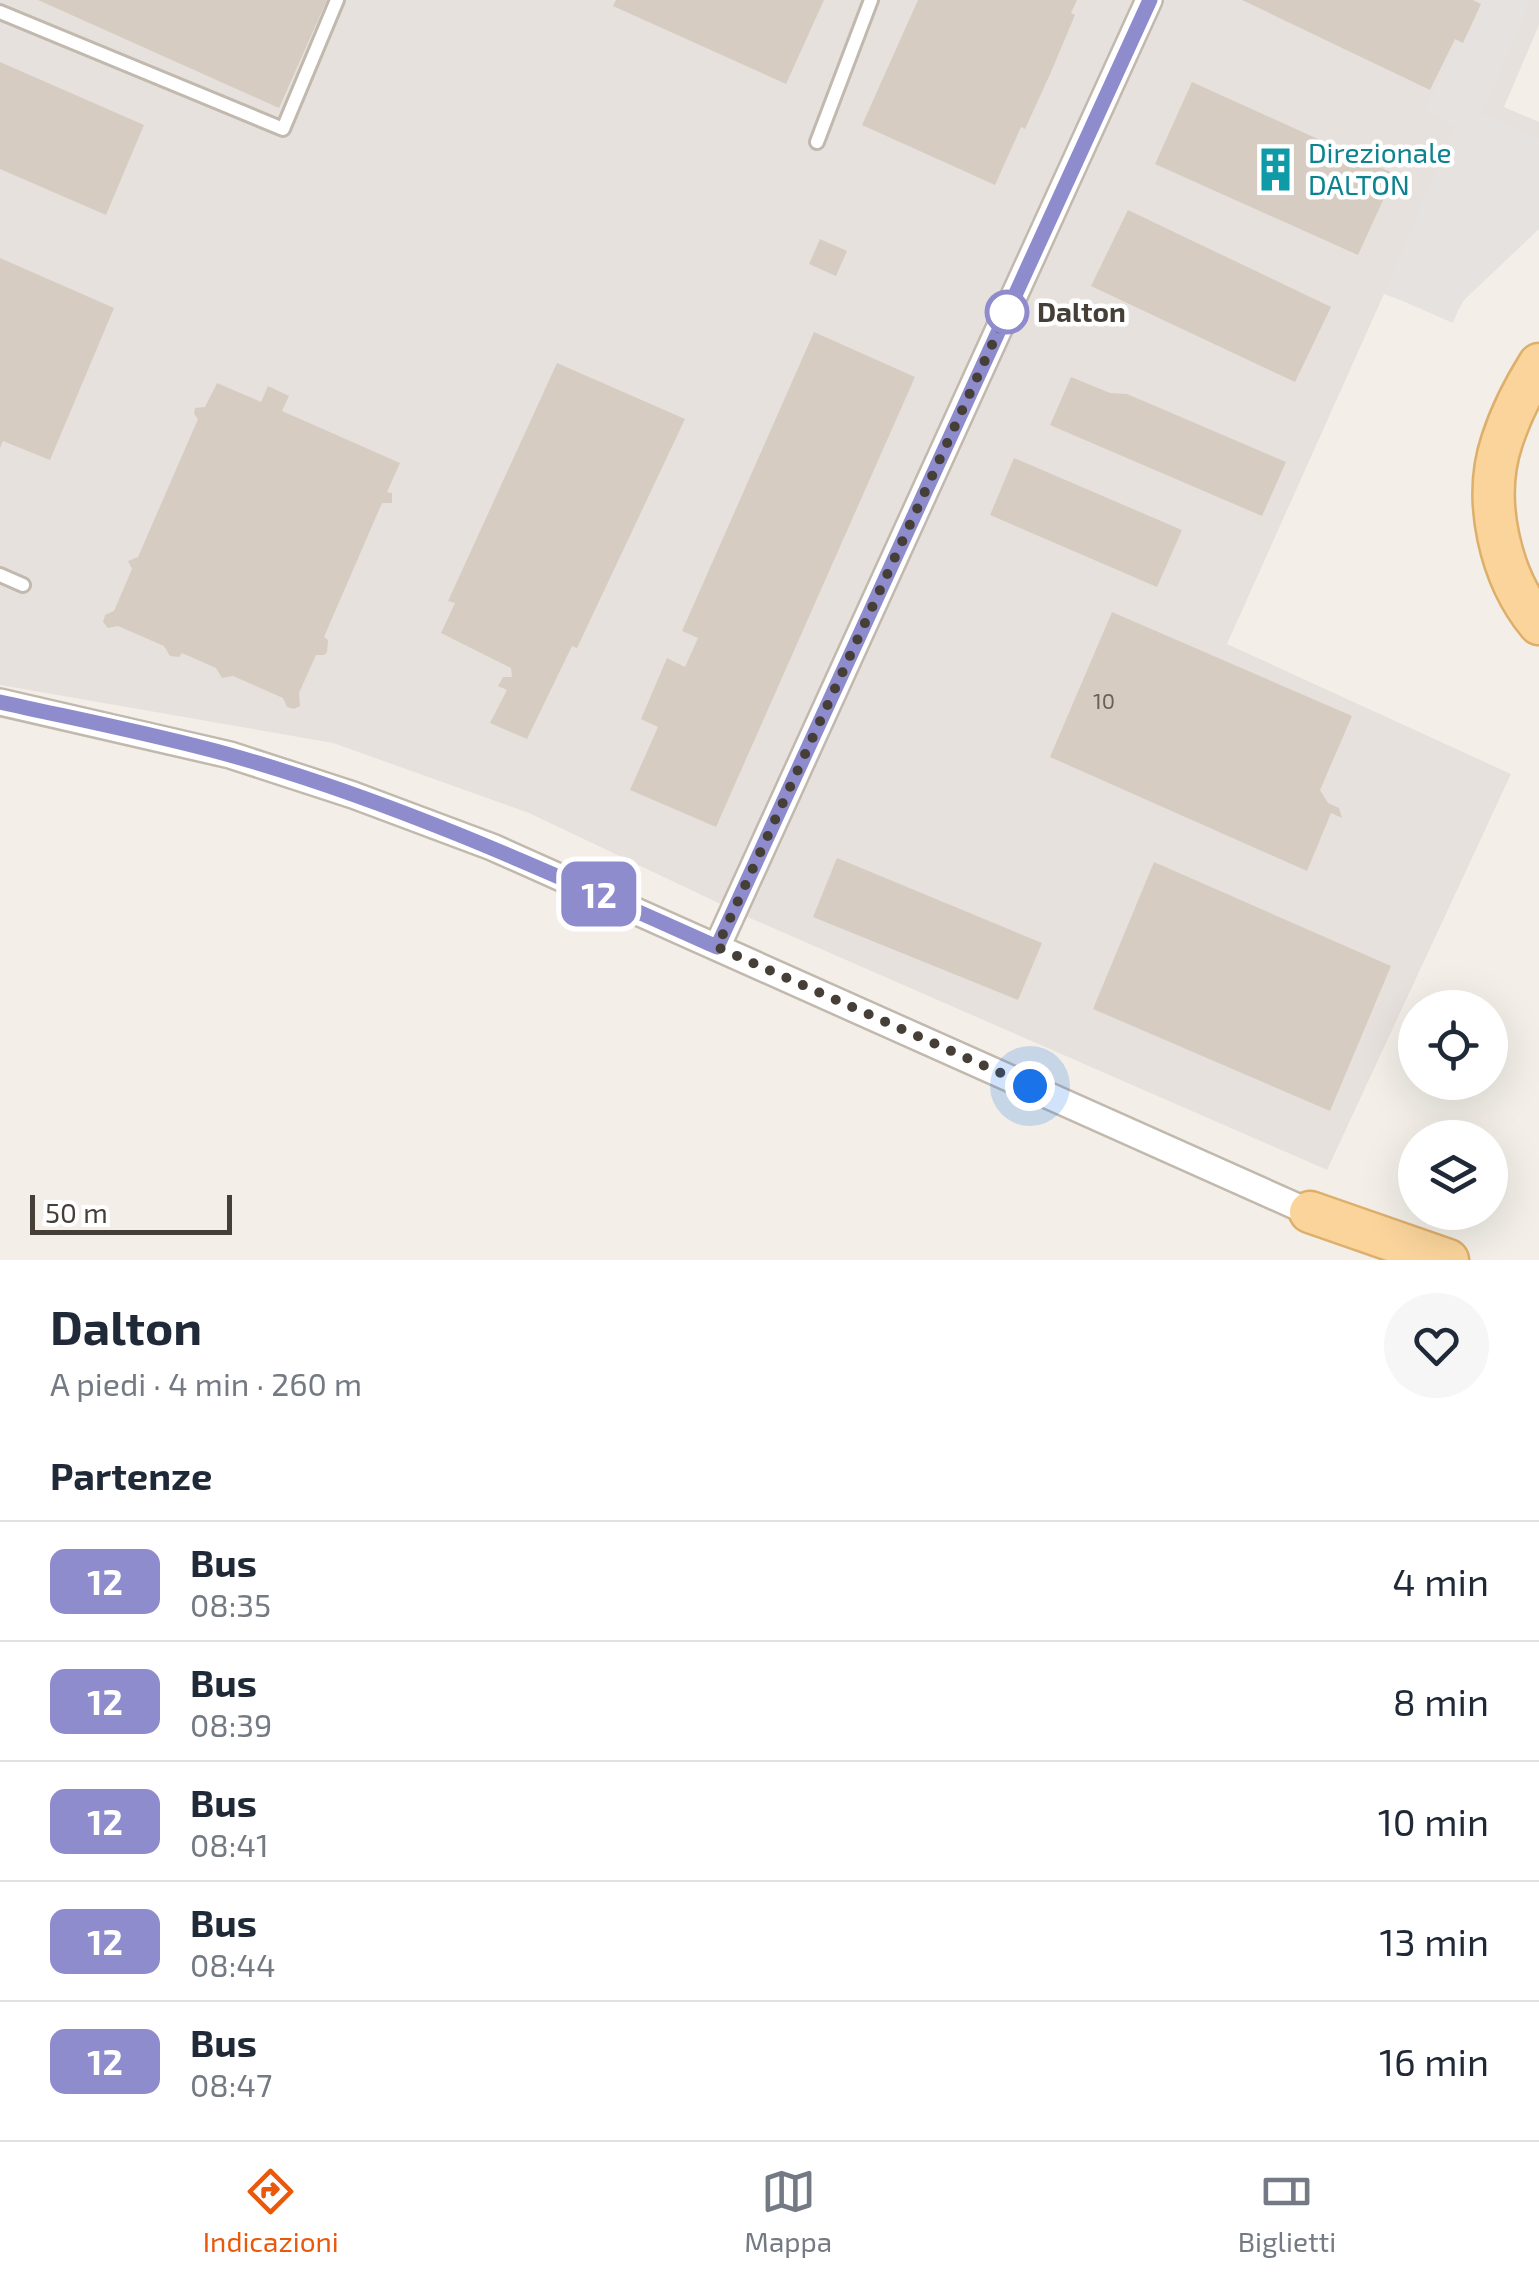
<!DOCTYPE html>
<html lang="it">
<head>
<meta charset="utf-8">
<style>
  :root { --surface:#fff; --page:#f6f6f7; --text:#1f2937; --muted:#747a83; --line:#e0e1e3; --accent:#ea580c }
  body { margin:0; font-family:"Exo 2",sans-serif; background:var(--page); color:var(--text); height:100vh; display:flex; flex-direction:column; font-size:38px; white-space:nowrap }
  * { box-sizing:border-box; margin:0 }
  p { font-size:32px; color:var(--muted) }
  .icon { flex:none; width:55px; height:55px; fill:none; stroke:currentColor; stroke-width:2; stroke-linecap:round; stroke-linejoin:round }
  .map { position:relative; height:1260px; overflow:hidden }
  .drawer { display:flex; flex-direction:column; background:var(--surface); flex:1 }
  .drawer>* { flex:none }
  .badge { padding:0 20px; border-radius:15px; font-size:35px; line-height:65px }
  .tools { position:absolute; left:1398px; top:990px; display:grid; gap:20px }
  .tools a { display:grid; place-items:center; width:110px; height:110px; border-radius:50%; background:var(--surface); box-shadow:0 10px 40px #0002; font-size:50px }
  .scale { position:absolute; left:30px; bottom:25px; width:202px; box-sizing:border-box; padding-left:10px; border:5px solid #463f37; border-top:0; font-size:28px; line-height:35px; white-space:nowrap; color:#463f37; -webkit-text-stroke:8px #fff; paint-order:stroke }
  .you { position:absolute; width:50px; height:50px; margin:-25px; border:8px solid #fff; border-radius:50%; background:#1a73e8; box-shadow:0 0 0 15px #1a73e833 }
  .map>.badge { position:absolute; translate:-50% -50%; box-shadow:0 0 0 5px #fff }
  h2 { padding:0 50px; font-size:38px; line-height:90px }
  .round { display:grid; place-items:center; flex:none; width:105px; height:105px; border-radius:52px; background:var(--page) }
  .headline { display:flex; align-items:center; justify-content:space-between; height:170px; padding:0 50px }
  h1 { font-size:48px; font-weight:700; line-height:75px }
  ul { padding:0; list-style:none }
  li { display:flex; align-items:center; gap:30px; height:120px; padding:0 50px; border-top:2px solid var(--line) }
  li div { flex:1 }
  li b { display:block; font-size:38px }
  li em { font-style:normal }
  li .badge { min-width:110px; font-weight:700; text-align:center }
  .tab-bar { display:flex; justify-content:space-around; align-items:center; height:140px; border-top:2px solid var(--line); background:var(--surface); font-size:28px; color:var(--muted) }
  .tab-bar a { display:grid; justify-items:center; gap:5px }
  .tab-bar .on { color:var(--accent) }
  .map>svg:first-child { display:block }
  .industrial { fill:#e6e1dd }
  .parking { fill:#e5e2e0 }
  .building { fill:#d7ccc1 }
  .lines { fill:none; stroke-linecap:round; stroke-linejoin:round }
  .service-casing { stroke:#c1b8ae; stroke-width:18 }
  .minor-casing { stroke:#c1b8ae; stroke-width:30 }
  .primary-casing { stroke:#deaf6b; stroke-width:45 }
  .service { stroke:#fff; stroke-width:12 }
  .minor { stroke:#fff; stroke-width:25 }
  .primary { stroke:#fad49b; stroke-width:40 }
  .line-casing { stroke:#fff; stroke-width:22 }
  .line { stroke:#8f8cce; stroke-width:15 }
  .walk { stroke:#463f37; stroke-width:10; stroke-dasharray:0 18 }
  .stop-dot { fill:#fff; stroke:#8f8cce; stroke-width:5 }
  .labels { text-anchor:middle; stroke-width:9; stroke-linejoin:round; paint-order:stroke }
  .number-label { font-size:22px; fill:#6a625a }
  .culture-label { font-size:28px; fill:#0d838f; stroke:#fff; text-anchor:start }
  .stop-label { font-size:28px; font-weight:bold; fill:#463f37; stroke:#fff; text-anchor:start }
</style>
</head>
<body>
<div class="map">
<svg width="1539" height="1260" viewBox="0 0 1539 1260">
  <rect width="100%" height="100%" fill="#f3efe8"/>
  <path class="industrial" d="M 0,0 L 1539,0 L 1539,25 L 1504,107 L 1539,122 L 1539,225 L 1478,276 L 1453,319 L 1384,294 L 1227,644 L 1511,774 L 1327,1170 L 752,919 L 529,813 L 333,743 L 0,685 Z"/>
  <path class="parking" d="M 1478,0 L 1531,0 L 1482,113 L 1539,139 L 1539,229 L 1461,303 L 1453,323 L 1384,293 L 1454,127 L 1425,110 Z"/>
  <path class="building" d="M 38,0 L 327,0 L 279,108 Z
    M 616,0 L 824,0 L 786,84 L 613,6 Z
    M 918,0 L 1077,0 L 1071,13 L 1075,15 L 1051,72 L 1025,129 L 1021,127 L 995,185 L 862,125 Z
    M 1242,0 L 1473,0 L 1481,4 L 1463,43 L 1455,39 L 1430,90 Z
    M 0,62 L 144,125 L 106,215 L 0,169 Z
    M 1192,82 L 1395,174 L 1358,255 L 1155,164 Z
    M 1128,210 L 1331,307 L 1295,382 L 1091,286 Z
    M 820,239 L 847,251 L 836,276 L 809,264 Z
    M 0,258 L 114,308 L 50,460 L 3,441 L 0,448 Z
    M 814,332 L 915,377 L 716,827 L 630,790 L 658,727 L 641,719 L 667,658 L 685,667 L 698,638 L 682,631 Z
    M 557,363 L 685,419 L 577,648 L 572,646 L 527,739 L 490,723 L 507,690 L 498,686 L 503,677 L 512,677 L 511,668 L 441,633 L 455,603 L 448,601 Z
    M 1071,377 L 1110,393 L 1127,394 L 1286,462 L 1262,516 L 1050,425 Z
    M 217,383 L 261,402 L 268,386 L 289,396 L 282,411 L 400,463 L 387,492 L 392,493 L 392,503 L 382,503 L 324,637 L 328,640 L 327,652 L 324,655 L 316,655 L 299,693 L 300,706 L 294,709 L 287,707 L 283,698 L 233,676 L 222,678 L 216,668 L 182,653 L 179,657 L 170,656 L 164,646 L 118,626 L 108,628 L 103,622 L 105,615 L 114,611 L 132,569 L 128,561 L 138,557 L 198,419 L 194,414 L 195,408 L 205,407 Z
    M 1014,458 L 1182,530 L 1157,587 L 990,515 Z
    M 1112,612 L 1352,716 L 1320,790 L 1328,803 L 1339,808 L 1342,818 L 1331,813 L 1307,871 L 1050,757 Z
    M 837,858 L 1042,943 L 1018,1000 L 813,917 Z
    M 1154,862 L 1391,966 L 1330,1111 L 1093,1009 Z"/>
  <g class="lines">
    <defs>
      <path id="service" d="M 0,12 L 283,129 L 337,0
        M 817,142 L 871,0
        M 0,575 L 23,585"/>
      <path id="minor" d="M 0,702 L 230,755 L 353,795 L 492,847 L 1320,1217
        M 717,947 L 1149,0"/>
      <path id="primary" d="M 1539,364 C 1524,388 1511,413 1502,441 C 1482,500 1500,577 1539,624
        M 1310,1212 L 1448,1260"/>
    </defs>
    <use href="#service" class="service-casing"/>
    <use href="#minor" class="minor-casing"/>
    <use href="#primary" class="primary-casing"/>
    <use href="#service" class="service"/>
    <use href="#minor" class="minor"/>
    <use href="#primary" class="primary"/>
  </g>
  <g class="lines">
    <defs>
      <path id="line" d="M 0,702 C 76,719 154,734 230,755 C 398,802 558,876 717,947 L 1150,0"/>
    </defs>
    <use href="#line" class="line-casing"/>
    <use href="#line" class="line"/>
    <path class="walk" d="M 1007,312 L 717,947 L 1030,1086"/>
  </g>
  <defs>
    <symbol id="building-bare" viewBox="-9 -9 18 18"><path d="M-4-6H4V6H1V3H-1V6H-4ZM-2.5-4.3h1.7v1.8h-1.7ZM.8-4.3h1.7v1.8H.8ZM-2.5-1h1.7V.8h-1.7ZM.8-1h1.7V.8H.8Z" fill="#0f9aa8" stroke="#fff" stroke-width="2.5" paint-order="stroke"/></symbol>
  </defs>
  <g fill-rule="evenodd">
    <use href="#building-bare" x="1244" y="138" width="63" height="63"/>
  </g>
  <circle class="stop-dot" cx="1007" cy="312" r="20"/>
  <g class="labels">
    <g class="number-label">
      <text x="1104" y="709">10</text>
    </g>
    <g class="culture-label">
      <text x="1308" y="163">Direzionale<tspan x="1308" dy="32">DALTON</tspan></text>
    </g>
    <g class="stop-label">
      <text x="1037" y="322">Dalton</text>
    </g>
  </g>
</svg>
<div class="tools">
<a><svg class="icon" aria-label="locate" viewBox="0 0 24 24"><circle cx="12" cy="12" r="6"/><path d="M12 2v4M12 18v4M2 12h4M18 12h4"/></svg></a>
<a><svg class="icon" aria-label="layers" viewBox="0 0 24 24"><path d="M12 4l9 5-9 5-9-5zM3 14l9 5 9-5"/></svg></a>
</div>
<div class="scale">50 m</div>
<div class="you" style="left:1030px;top:1086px"></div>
<b class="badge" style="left:599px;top:894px;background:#8f8cce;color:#fff">12</b>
</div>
<section class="drawer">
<div class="headline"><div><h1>Dalton</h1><p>A piedi · 4 min · 260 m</p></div><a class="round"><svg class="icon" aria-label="heart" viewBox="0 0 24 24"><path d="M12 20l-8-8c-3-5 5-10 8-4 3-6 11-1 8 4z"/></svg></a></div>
<h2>Partenze</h2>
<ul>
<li><span class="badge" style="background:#8f8cce;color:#fff">12</span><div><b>Bus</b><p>08:35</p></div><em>4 min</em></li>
<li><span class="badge" style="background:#8f8cce;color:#fff">12</span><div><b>Bus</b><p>08:39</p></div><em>8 min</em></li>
<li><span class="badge" style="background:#8f8cce;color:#fff">12</span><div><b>Bus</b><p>08:41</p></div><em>10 min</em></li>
<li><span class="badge" style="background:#8f8cce;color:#fff">12</span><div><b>Bus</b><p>08:44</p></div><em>13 min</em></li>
<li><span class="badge" style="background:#8f8cce;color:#fff">12</span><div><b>Bus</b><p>08:47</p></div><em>16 min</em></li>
</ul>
</section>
<nav class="tab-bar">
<a class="on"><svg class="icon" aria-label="directions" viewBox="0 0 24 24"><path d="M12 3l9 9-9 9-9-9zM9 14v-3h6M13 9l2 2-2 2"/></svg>Indicazioni</a>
<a><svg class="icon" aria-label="map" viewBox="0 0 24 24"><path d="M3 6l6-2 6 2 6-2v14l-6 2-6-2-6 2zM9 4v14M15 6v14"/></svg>Mappa</a>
<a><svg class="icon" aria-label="tickets" viewBox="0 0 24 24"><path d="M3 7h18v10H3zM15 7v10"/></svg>Biglietti</a>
</nav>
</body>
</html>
